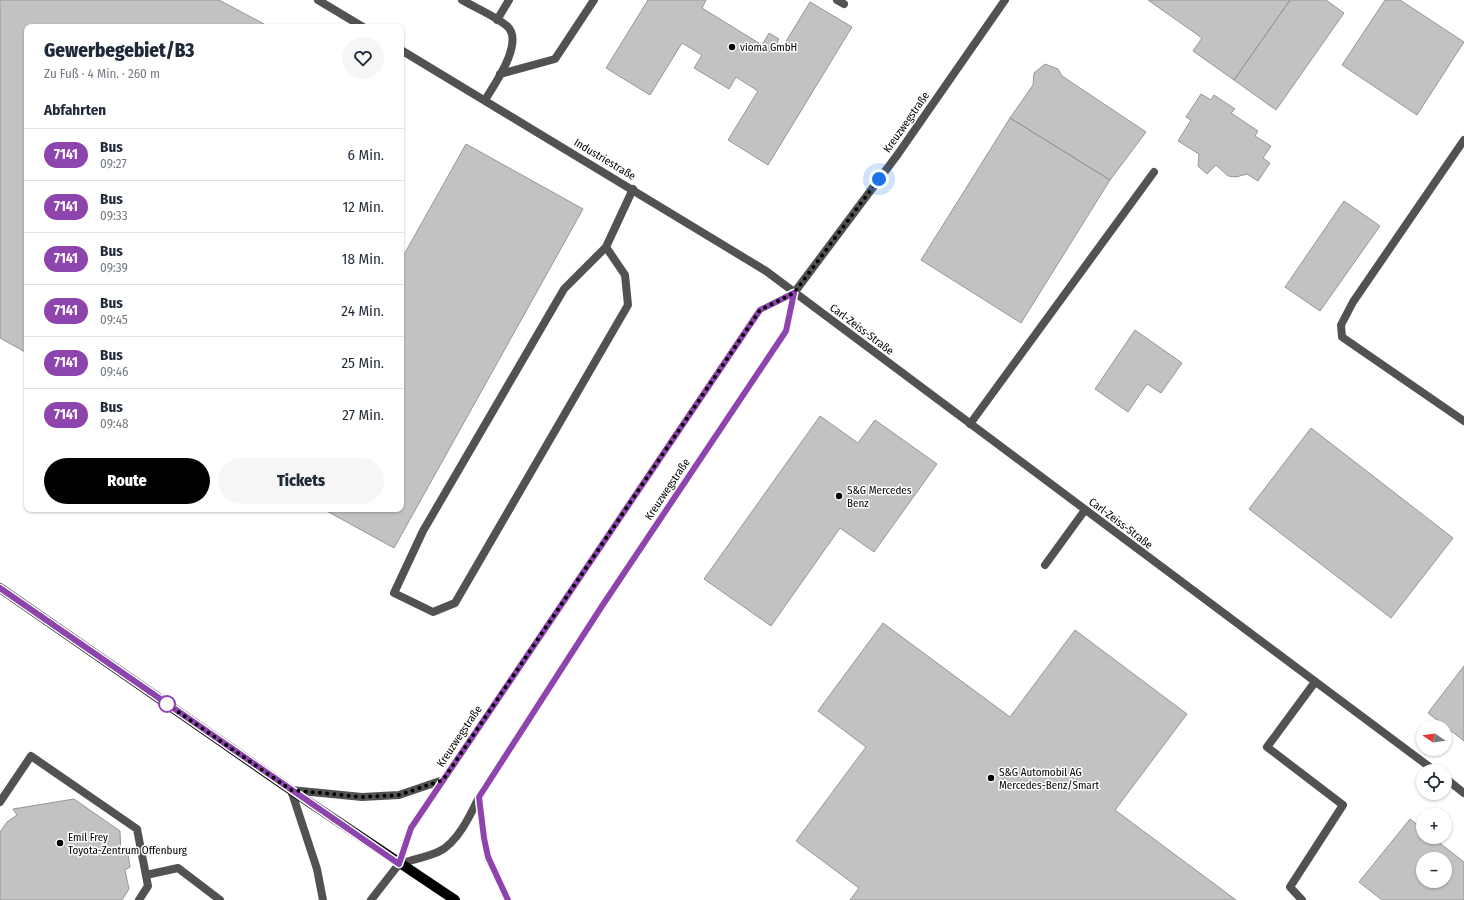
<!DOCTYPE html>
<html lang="de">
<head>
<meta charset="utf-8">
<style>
  :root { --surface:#fff; --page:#f6f6f7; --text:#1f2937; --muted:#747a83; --line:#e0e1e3; --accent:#000 }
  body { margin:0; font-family:"Fira Sans Condensed",sans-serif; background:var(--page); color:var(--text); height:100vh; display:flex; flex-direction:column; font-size:15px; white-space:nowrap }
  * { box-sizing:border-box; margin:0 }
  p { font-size:13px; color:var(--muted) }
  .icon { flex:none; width:22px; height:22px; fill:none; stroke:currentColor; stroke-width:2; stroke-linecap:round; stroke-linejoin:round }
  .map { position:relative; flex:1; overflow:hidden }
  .panel { position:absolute; left:24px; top:24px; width:380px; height:488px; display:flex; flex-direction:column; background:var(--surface); border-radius:8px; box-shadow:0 1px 3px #0004 }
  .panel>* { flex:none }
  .badge { padding:0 8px; border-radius:13px; font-size:14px; line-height:26px }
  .needle { width:26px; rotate:283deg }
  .controls { position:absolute; left:1416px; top:720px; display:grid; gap:8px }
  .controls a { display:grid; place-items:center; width:36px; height:36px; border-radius:50%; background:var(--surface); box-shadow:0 1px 3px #0004; font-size:20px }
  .you { position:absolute; width:20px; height:20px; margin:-10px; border:3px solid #fff; border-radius:50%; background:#1a73e8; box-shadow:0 0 0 6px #1a73e833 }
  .map>.badge { position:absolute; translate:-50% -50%; box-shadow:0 0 0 2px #fff }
  h2 { padding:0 20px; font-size:15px; line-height:36px }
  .round { display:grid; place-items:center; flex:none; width:42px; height:42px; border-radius:21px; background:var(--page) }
  .head { display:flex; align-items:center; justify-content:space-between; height:68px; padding:0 20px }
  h1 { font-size:19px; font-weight:800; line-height:30px }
  .cta { display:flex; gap:8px; margin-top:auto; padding:8px 20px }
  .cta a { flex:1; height:46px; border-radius:24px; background:var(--accent); color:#fff; font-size:16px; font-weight:800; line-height:46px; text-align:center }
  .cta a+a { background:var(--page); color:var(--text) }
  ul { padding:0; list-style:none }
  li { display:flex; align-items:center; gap:12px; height:52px; padding:0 20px; border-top:1px solid var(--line) }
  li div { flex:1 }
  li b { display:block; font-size:15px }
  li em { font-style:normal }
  li .badge { min-width:44px; font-weight:700; text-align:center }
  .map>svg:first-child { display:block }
  .building { fill:#c2c2c2; stroke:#969696; fill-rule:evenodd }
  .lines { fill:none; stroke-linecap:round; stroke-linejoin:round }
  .service { stroke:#525252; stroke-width:8 }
  .minor { stroke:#525252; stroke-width:8 }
  .primary { stroke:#000; stroke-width:10 }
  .line-casing { stroke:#fff; stroke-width:9 }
  .line { stroke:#8e44ad; stroke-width:6 }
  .walk { stroke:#000; stroke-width:4; stroke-dasharray:0 7.2 }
  .poi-dot { fill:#000; stroke:#fff; stroke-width:1.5 }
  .stop-dot { fill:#fff; stroke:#8e44ad; stroke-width:2 }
  .labels { text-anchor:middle; stroke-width:3; stroke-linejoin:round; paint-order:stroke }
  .poi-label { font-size:11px; fill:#000; stroke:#fff; text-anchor:start }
  .street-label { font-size:11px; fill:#000; stroke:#fff }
</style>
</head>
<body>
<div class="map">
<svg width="1464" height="900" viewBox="0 0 1464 900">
  <rect width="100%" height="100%" fill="#fff"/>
  <path class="building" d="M 0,0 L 219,0 L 264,24 L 263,27 L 27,27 L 27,353 L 0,338 Z
    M 648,0 L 706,0 L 702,8 L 762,45 L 769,33 L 779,39 L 773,50 L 779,53 L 810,2 L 852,27 L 768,165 L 728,140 L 758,91 L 736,77 L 729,89 L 694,68 L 702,55 L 682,43 L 650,95 L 606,68 Z
    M 1148,0 L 1290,0 L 1234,80 L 1193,51 L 1202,38 Z
    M 1290,0 L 1326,0 L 1344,13 L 1276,110 L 1234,80 Z
    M 1385,0 L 1400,0 L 1464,42 L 1417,115 L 1342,65 Z
    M 1045,64 L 1058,69 L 1062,76 L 1146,132 L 1110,180 L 1010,118 L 1033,85 L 1034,73 Z
    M 1201,94 L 1211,100 L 1214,95 L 1235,109 L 1231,113 L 1258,131 L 1255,136 L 1271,146 L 1263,158 L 1270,163 L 1258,181 L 1247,174 L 1236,177 L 1228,176 L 1216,165 L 1207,174 L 1198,166 L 1199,154 L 1178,141 L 1191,120 L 1186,117 Z
    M 1010,118 L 1110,180 L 1021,323 L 921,260 Z
    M 466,144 L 583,209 L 394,548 L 323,509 L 401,509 L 401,260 Z
    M 1344,201 L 1380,226 L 1320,311 L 1285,287 Z
    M 1135,330 L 1182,363 L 1161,393 L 1147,384 L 1128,412 L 1095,389 Z
    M 820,416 L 858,443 L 875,420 L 937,464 L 874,552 L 840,528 L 771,626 L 704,579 Z
    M 1311,428 L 1453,538 L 1391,618 L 1249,509 Z
    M 883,623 L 1010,717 L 1075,630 L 1187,714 L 1115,810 L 1236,900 L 850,900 L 859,888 L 796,841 L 866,747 L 818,711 Z
    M 1464,666 L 1464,741 L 1428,713 Z
    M 74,799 L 120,831 L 121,855 L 128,854 L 130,867 L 125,870 L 129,889 L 122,900 L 0,900 L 0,832 L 7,822 L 17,815 L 13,809 Z
    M 1410,819 L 1423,829 L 1423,837 L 1432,837 L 1464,862 L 1464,900 L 1382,900 L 1359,882 ZM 1423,859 L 1445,859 L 1445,881 L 1423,881 Z"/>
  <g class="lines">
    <path class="service" d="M 462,0 C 474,7 497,17 507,26 C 525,42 494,85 485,100
      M 837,0 L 844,4
      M 497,20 L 509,0
      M 500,74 L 555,59 L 594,0
      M 1464,140 L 1353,302 L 1341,325 L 1342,337 L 1464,421
      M 606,247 L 564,289 L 423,531 L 394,593 L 433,612 L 455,603 L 628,305 L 625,275 L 606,247 L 633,189
      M 970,424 L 1154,172
      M 1045,565 L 1085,510
      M 479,797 L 484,838 L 488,857 L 508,900
      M 0,802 L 31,756 L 137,829 L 148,886 L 139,900
      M 146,875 L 178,868 L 220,900
      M 323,900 L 317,869 L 291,790 L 362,797 L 399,795 L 443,780
      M 1302,900 L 1290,887 L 1343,805 L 1267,747 L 1315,682"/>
    <path class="minor" d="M 318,0 L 363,27
      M 401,50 L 766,271 L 1435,771
      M 1445,778 L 1464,793
      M 399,864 C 412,860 426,857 438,852 C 457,844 471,814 479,797 L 602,606 L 786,331 L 794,293 L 898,154 L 1005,0
      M 371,900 L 399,864 L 411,828 L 760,310 L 794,293"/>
    <path class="primary" d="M 0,588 L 291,790 L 455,900"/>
  </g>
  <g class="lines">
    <defs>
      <path id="line" d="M 0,588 L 399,864 L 411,828 L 760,310 L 794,293 L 786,331 L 602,606 L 479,797 L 484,838 L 488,857 L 508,900"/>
    </defs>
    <use href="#line" class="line-casing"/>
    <use href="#line" class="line"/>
    <path class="walk" d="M 167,704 L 291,790 L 362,797 L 399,795 L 443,780 L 760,310 L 794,293 L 879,179"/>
  </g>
  <g class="poi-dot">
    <circle cx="732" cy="47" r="4"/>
    <circle cx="839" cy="496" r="4"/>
    <circle cx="991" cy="778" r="4"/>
    <circle cx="60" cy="843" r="4"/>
  </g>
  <circle class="stop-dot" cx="167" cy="704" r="8"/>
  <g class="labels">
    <g class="poi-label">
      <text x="740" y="51">vioma GmbH</text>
      <text x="847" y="494">S&amp;G Mercedes<tspan x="847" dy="13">Benz</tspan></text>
      <text x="999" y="776">S&amp;G Automobil AG<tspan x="999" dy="13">Mercedes-Benz/Smart</tspan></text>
      <text x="68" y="841">Emil Frey<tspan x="68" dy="13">Toyota-Zentrum Offenburg</tspan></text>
    </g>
    <g class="street-label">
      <text transform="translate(906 122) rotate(-55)" y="4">Kreuzwegstraße</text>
      <text transform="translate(605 159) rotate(31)" y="4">Industriestraße</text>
      <text transform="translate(862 329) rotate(37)" y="4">Carl-Zeiss-Straße</text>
      <text transform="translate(667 489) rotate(-56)" y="4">Kreuzwegstraße</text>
      <text transform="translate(1121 523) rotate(37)" y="4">Carl-Zeiss-Straße</text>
      <text transform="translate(459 736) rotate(-56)" y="4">Kreuzwegstraße</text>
    </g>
  </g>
</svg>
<div class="controls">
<a><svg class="needle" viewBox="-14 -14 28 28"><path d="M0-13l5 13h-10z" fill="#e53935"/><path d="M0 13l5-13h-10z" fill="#747a83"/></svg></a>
<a><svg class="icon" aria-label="locate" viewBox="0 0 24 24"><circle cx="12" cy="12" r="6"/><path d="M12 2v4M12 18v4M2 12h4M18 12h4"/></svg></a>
<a>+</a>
<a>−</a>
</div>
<div class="you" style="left:879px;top:179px"></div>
<section class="panel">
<div class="head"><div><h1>Gewerbegebiet/B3</h1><p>Zu Fuß · 4 Min. · 260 m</p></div><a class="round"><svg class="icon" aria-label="heart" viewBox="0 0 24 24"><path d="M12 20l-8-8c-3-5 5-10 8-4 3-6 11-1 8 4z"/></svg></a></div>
<h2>Abfahrten</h2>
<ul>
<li><span class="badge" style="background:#8e44ad;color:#fff">7141</span><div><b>Bus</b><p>09:27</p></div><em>6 Min.</em></li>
<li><span class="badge" style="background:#8e44ad;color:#fff">7141</span><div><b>Bus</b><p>09:33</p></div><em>12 Min.</em></li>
<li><span class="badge" style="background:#8e44ad;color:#fff">7141</span><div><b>Bus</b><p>09:39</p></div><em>18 Min.</em></li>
<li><span class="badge" style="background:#8e44ad;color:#fff">7141</span><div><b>Bus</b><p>09:45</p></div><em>24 Min.</em></li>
<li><span class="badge" style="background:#8e44ad;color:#fff">7141</span><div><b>Bus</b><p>09:46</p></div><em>25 Min.</em></li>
<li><span class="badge" style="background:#8e44ad;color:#fff">7141</span><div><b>Bus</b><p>09:48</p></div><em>27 Min.</em></li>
</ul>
<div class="cta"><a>Route</a><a>Tickets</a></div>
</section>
</div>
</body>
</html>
